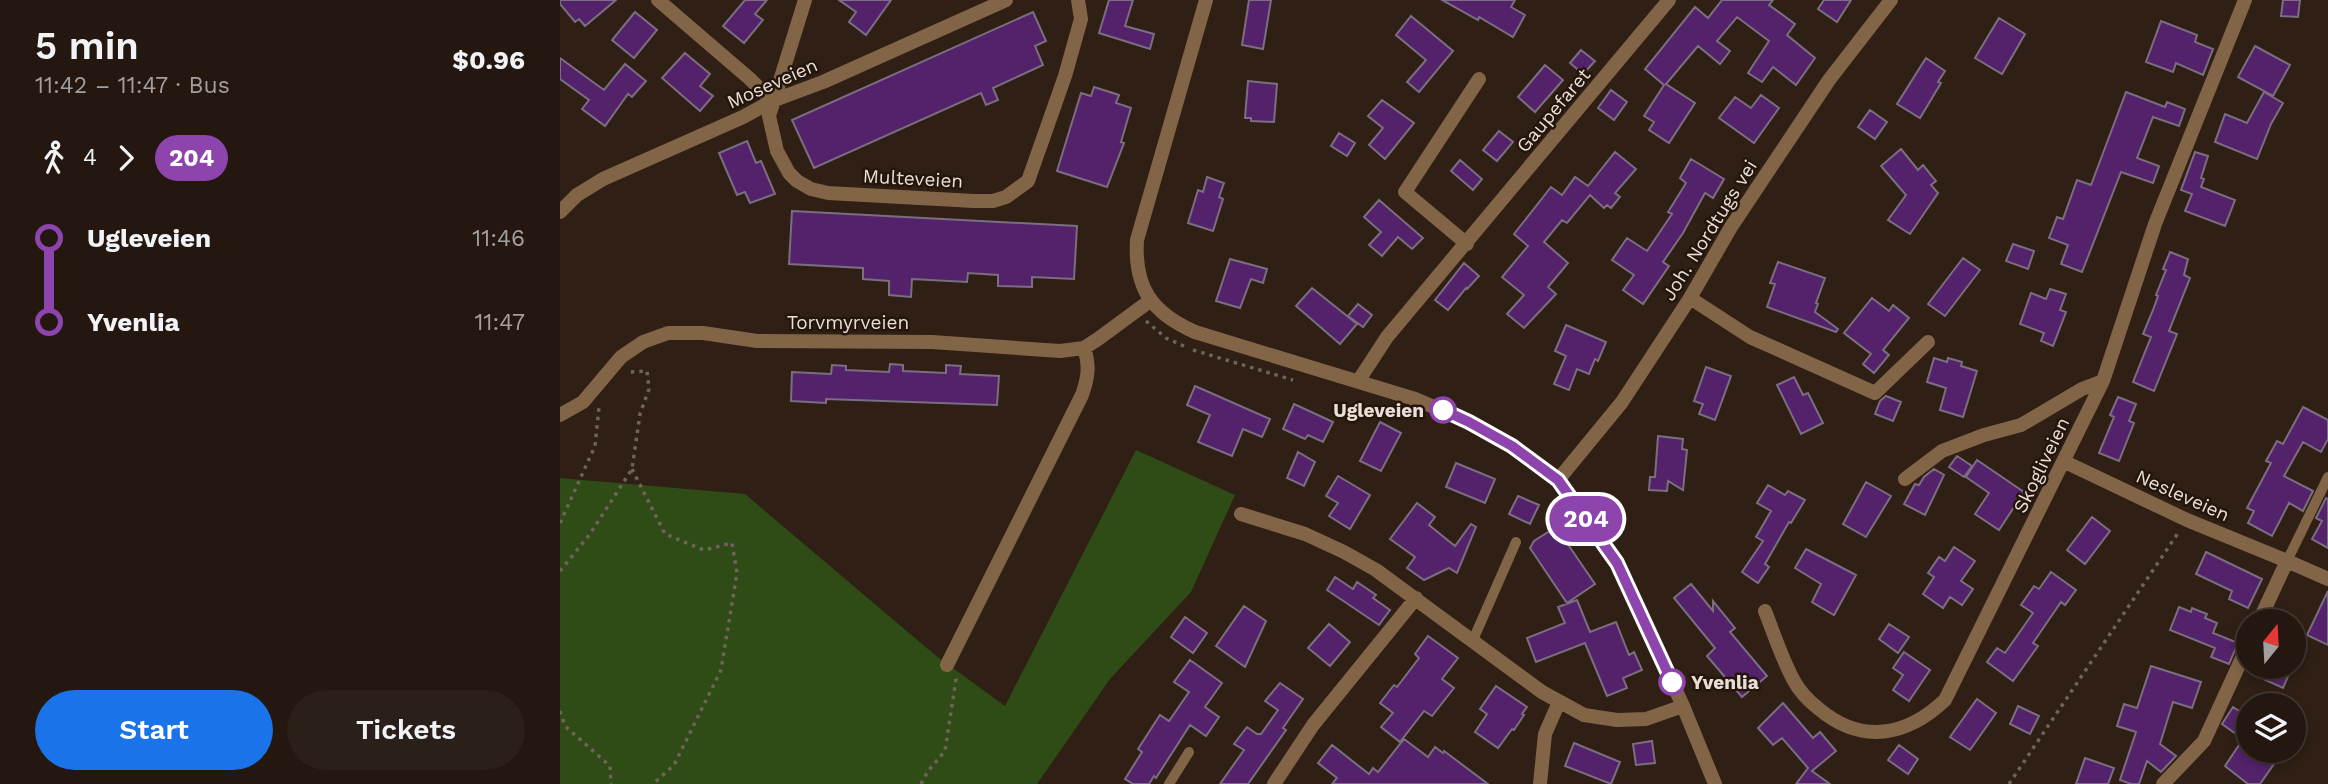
<!DOCTYPE html>
<html lang="en">
<head>
<meta charset="utf-8">
<style>
  :root { --surface:#231710; --page:#2b2019; --text:#f1f3f6; --muted:#a39f9f; --line:#403630; --accent:#1a73e8 }
  body { margin:0; font-family:"Work Sans",sans-serif; background:var(--page); color:var(--text); height:100vh; display:flex; flex-direction:column; font-size:26px; white-space:nowrap }
  * { box-sizing:border-box; margin:0 }
  p { font-size:23px; color:var(--muted) }
  .icon { flex:none; width:38px; height:38px; fill:none; stroke:currentColor; stroke-width:2; stroke-linecap:round; stroke-linejoin:round }
  .map { position:relative; flex:1; overflow:hidden }
  .details { display:flex; flex-direction:column; background:var(--surface); width:560px }
  .details>* { flex:none }
  .badge { padding:0 14px; border-radius:23px; font-size:24px; line-height:46px }
  .needle { width:46px; rotate:18deg }
  .controls { position:absolute; left:1676px; top:609px; display:grid; gap:14px }
  .controls a { display:grid; place-items:center; width:70px; height:70px; border-radius:50%; background:var(--surface); box-shadow:0 4px 10px #0003,0 0 0 2px var(--line); font-size:35px }
  .map>.badge { position:absolute; translate:-50% -50%; box-shadow:0 0 0 4px #fff }
  .legs { display:flex; align-items:center; gap:10px; height:77px; padding:0 35px; font-size:23px }
  .legs p { margin-inline-start:auto }
  .headline { display:flex; align-items:center; justify-content:space-between; height:119px; padding:0 35px }
  h1 { font-size:38px; font-weight:600; line-height:52px }
  .cta { display:flex; gap:14px; margin-top:auto; padding:14px 35px }
  .cta a { flex:1; height:80px; border-radius:42px; background:var(--accent); color:#fff; font-size:28px; font-weight:600; line-height:80px; text-align:center }
  .cta a+a { background:var(--page); color:var(--text) }
  ul { padding:0 35px; list-style:none }
  li { display:flex; align-items:center; gap:24px; height:84px; font-size:26px }
  li i { display:grid; place-items:center; width:10px; height:100%; margin:0 9px; background:currentColor }
  li i::after { content:''; width:18px; height:18px; margin:-9px; border:5px solid; border-radius:50%; background:var(--surface) }
  li p { margin-inline-start:auto }
  li:first-child i { background:linear-gradient(#0000 50%,currentColor 0) }
  li:last-child i { background:linear-gradient(currentColor 50%,#0000 0) }
  main { display:flex; flex:1; min-height:0 }
  .map>svg:first-child { display:block }
  .green { fill:#304c16 }
  .building { fill:#53226b; stroke:#7a6e80; stroke-width:2 }
  .lines { fill:none; stroke-linecap:round; stroke-linejoin:round }
  .path { stroke:#71635a; stroke-width:3.5; stroke-dasharray:3.5 5; stroke-linecap:butt }
  .service { stroke:#826547; stroke-width:10 }
  .minor { stroke:#826547; stroke-width:14 }
  .tertiary { stroke:#826547; stroke-width:14 }
  .line-1-casing { stroke:#fff; stroke-width:16 }
  .line-1 { stroke:#8e44ad; stroke-width:10 }
  .stop-1-dot { fill:#fff; stroke:#8e44ad; stroke-width:3.5 }
  .labels { text-anchor:middle; stroke-width:5; stroke-linejoin:round; paint-order:stroke }
  .street-label { font-size:19px; fill:#e9dfd8; stroke:#25160c }
  .stop-label { font-size:19px; font-weight:bold; fill:#e9dfd8; stroke:#25160c; text-anchor:end }
</style>
</head>
<body>
<main>
<section class="details">
<div class="headline"><div><h1>5 min</h1><p>11:42 – 11:47 · Bus</p></div><b>$0.96</b></div>
<div class="legs"><svg class="icon" aria-label="walk" viewBox="0 0 24 24"><circle cx="13" cy="4" r="2"/><path d="M13 8l-2 6 4 7M11 14l-3 7M7 12l3-4h3l4 4"/></svg>4<svg class="icon" aria-label="forward" viewBox="0 0 24 24"><path d="M9 5l7 7-7 7"/></svg><b class="badge" style="background:#8e44ad;color:#fff">204</b></div>
<ul>
<li><i style="color:#8e44ad"></i><b>Ugleveien</b><p>11:46</p></li>
<li><i style="color:#8e44ad"></i><b>Yvenlia</b><p>11:47</p></li>
</ul>
<div class="cta"><a>Start</a><a>Tickets</a></div>
</section>
<div class="map">
<svg width="1768" height="784" viewBox="0 0 1768 784">
  <rect width="100%" height="100%" fill="#2f1f15"/>
  <path class="green" d="M 576,450 L 675,495 L 631,592 L 550,679 L 477,784 L 0,784 L 0,478 L 185,494 L 375,655 L 445,706 Z"/>
  <path class="building" d="M 0,0 L 56,0 L 25,26 L 19,19 L 15,22 L 0,4 Z
    M 185,0 L 207,0 L 195,14 L 203,20 L 184,43 L 163,26 Z
    M 279,0 L 331,0 L 306,35 L 289,22 L 296,12 Z
    M 549,0 L 573,0 L 565,26 L 594,34 L 590,49 L 539,33 Z
    M 689,0 L 711,0 L 703,49 L 682,45 Z
    M 882,0 L 955,0 L 951,7 L 965,15 L 953,37 L 919,17 L 918,20 Z
    M 1162,0 L 1213,0 L 1209,5 L 1235,24 L 1227,35 L 1255,58 L 1236,85 L 1213,67 L 1202,82 L 1188,73 L 1209,41 L 1177,17 L 1157,41 L 1170,51 L 1160,64 L 1138,46 L 1106,84 L 1135,103 L 1109,143 L 1089,130 L 1094,122 L 1084,116 L 1104,85 L 1085,69 L 1135,7 L 1148,18 Z
    M 1264,0 L 1291,0 L 1277,22 L 1258,9 Z
    M 1723,0 L 1740,0 L 1738,17 L 1721,16 Z
    M 75,12 L 97,30 L 74,58 L 52,40 Z
    M 473,12 L 486,41 L 475,46 L 483,65 L 433,88 L 438,100 L 426,105 L 421,93 L 254,168 L 232,120 Z
    M 851,16 L 893,51 L 859,92 L 847,82 L 866,60 L 836,35 Z
    M 1439,18 L 1465,34 L 1442,74 L 1415,58 Z
    M 1601,21 L 1637,35 L 1635,42 L 1653,49 L 1643,75 L 1616,63 L 1613,72 L 1586,62 Z
    M 1695,46 L 1730,65 L 1713,96 L 1678,77 Z
    M 1021,50 L 1035,61 L 1023,74 L 1010,63 Z
    M 125,53 L 150,74 L 140,86 L 153,96 L 140,111 L 102,78 Z
    M 0,58 L 44,90 L 65,64 L 86,81 L 72,97 L 68,94 L 45,126 L 22,109 L 29,100 L 0,79 Z
    M 1366,58 L 1385,71 L 1378,82 L 1381,83 L 1360,118 L 1337,104 Z
    M 985,65 L 1003,80 L 975,112 L 958,97 Z
    M 688,81 L 717,84 L 714,122 L 691,121 L 691,118 L 685,118 Z
    M 534,87 L 559,95 L 556,103 L 571,108 L 561,142 L 564,143 L 547,187 L 497,171 L 521,93 L 531,96 Z
    M 1051,90 L 1067,102 L 1054,120 L 1038,108 Z
    M 1566,92 L 1605,107 L 1607,102 L 1625,109 L 1619,126 L 1593,117 L 1577,158 L 1599,166 L 1593,183 L 1561,172 L 1522,272 L 1501,264 L 1508,245 L 1489,238 L 1497,217 L 1503,219 L 1517,180 L 1531,185 Z
    M 1704,92 L 1723,103 L 1711,124 L 1697,159 L 1655,142 L 1665,114 L 1687,123 Z
    M 1201,95 L 1219,108 L 1194,143 L 1159,118 L 1175,97 L 1191,108 Z
    M 822,100 L 854,123 L 825,159 L 809,145 L 823,128 L 808,116 Z
    M 1310,110 L 1327,122 L 1315,139 L 1298,127 Z
    M 939,131 L 953,142 L 937,161 L 923,150 Z
    M 779,133 L 795,143 L 787,156 L 771,146 Z
    M 187,141 L 196,163 L 201,161 L 215,194 L 190,203 L 185,192 L 177,195 L 159,153 Z
    M 1341,149 L 1358,170 L 1363,165 L 1376,181 L 1371,185 L 1378,193 L 1350,234 L 1328,220 L 1346,195 L 1321,166 Z
    M 1055,152 L 1076,169 L 1055,193 L 1060,197 L 1051,208 L 1047,205 L 1044,208 L 1030,195 L 1007,223 L 1002,220 L 984,242 L 1008,263 L 988,287 L 996,294 L 964,328 L 947,314 L 964,295 L 942,277 L 968,246 L 954,234 L 991,187 L 1002,195 L 1015,177 L 1028,186 Z
    M 1635,152 L 1648,156 L 1641,178 L 1644,179 L 1641,187 L 1675,200 L 1665,226 L 1625,211 L 1632,194 L 1621,190 Z
    M 1131,159 L 1164,179 L 1153,198 L 1145,193 L 1123,233 L 1103,262 L 1109,266 L 1083,304 L 1063,290 L 1074,275 L 1052,260 L 1067,238 L 1087,251 L 1112,214 L 1108,212 L 1126,183 L 1120,178 Z
    M 900,160 L 922,179 L 913,190 L 891,171 Z
    M 647,177 L 664,183 L 659,197 L 663,199 L 653,231 L 628,223 L 638,190 L 643,192 Z
    M 819,200 L 863,238 L 852,249 L 838,237 L 822,256 L 809,245 L 821,232 L 804,217 Z
    M 232,211 L 517,226 L 514,279 L 472,277 L 472,287 L 438,286 L 438,275 L 408,273 L 407,282 L 352,279 L 351,297 L 329,295 L 329,281 L 303,279 L 303,268 L 229,264 Z
    M 1453,244 L 1474,251 L 1468,269 L 1446,261 Z
    M 1610,252 L 1628,259 L 1624,275 L 1630,278 L 1609,331 L 1617,334 L 1594,391 L 1573,382 L 1591,337 L 1583,334 L 1593,310 L 1598,296 L 1596,295 L 1606,270 L 1603,269 Z
    M 1403,258 L 1420,270 L 1385,316 L 1368,304 Z
    M 670,259 L 707,269 L 703,283 L 691,279 L 680,308 L 656,301 Z
    M 1218,262 L 1265,278 L 1256,303 L 1258,304 L 1255,312 L 1278,329 L 1276,332 L 1207,307 L 1215,284 L 1210,283 Z
    M 904,263 L 919,276 L 907,289 L 906,288 L 888,310 L 875,300 Z
    M 752,288 L 797,324 L 780,344 L 736,306 Z
    M 1490,289 L 1506,294 L 1500,310 L 1506,312 L 1493,346 L 1481,341 L 1484,333 L 1460,324 L 1471,293 L 1486,299 Z
    M 1312,298 L 1329,311 L 1333,305 L 1349,318 L 1323,350 L 1329,355 L 1314,373 L 1303,364 L 1311,354 L 1284,333 Z
    M 798,304 L 812,315 L 803,327 L 788,316 Z
    M 1006,325 L 1046,342 L 1038,361 L 1035,359 L 1029,374 L 1017,369 L 1009,390 L 994,384 L 1006,356 L 995,351 Z
    M 1374,358 L 1387,362 L 1388,358 L 1402,362 L 1401,366 L 1417,371 L 1403,417 L 1380,410 L 1386,388 L 1367,382 Z
    M 330,364 L 343,365 L 343,371 L 386,373 L 386,365 L 401,366 L 400,374 L 439,376 L 437,405 L 266,399 L 266,403 L 231,401 L 232,372 L 271,374 L 272,365 L 286,366 L 286,370 L 329,372 Z
    M 1146,367 L 1171,376 L 1155,420 L 1139,414 L 1143,404 L 1134,401 Z
    M 1234,377 L 1243,395 L 1248,393 L 1263,423 L 1241,434 L 1217,385 Z
    M 635,386 L 710,419 L 702,437 L 683,429 L 672,456 L 638,442 L 650,415 L 627,405 Z
    M 1326,396 L 1341,402 L 1333,421 L 1315,414 L 1320,401 Z
    M 1558,397 L 1576,404 L 1569,421 L 1574,423 L 1559,461 L 1539,453 L 1554,417 L 1550,415 Z
    M 734,404 L 773,422 L 763,442 L 748,435 L 745,439 L 723,429 Z
    M 1743,407 L 1768,420 L 1768,439 L 1761,452 L 1743,442 L 1724,476 L 1753,491 L 1743,511 L 1729,503 L 1712,536 L 1688,523 L 1694,511 L 1687,508 L 1711,463 L 1706,461 L 1717,441 L 1723,444 Z
    M 820,422 L 841,433 L 821,471 L 800,461 Z
    M 1098,436 L 1123,439 L 1122,449 L 1127,450 L 1123,490 L 1108,481 L 1107,491 L 1089,490 L 1090,477 L 1095,477 Z
    M 738,452 L 755,462 L 744,486 L 727,478 Z
    M 1397,456 L 1412,466 L 1404,477 L 1389,467 Z
    M 1417,460 L 1464,492 L 1439,530 L 1415,514 L 1429,493 L 1406,477 Z
    M 896,463 L 935,479 L 925,503 L 886,487 Z
    M 1374,469 L 1384,475 L 1365,515 L 1344,504 L 1355,484 L 1359,485 L 1364,477 Z
    M 778,476 L 810,495 L 790,529 L 769,516 L 778,503 L 766,496 Z
    M 1306,482 L 1331,496 L 1306,537 L 1283,524 Z
    M 1208,485 L 1225,495 L 1228,491 L 1245,500 L 1231,523 L 1229,522 L 1205,564 L 1209,567 L 1198,583 L 1182,572 L 1203,541 L 1196,537 L 1211,511 L 1197,503 Z
    M 958,496 L 979,505 L 970,524 L 949,514 Z
    M 1766,498 L 1768,499 L 1768,548 L 1752,539 L 1762,521 L 1756,518 Z
    M 857,503 L 875,517 L 869,525 L 895,546 L 911,524 L 916,527 L 897,573 L 889,568 L 864,580 L 847,568 L 855,557 L 830,539 Z
    M 1532,517 L 1550,531 L 1525,564 L 1507,550 Z
    M 996,527 L 1035,584 L 1007,603 L 970,548 L 974,541 Z
    M 1394,547 L 1415,561 L 1401,581 L 1413,589 L 1402,605 L 1390,597 L 1383,608 L 1363,594 L 1374,577 L 1368,573 L 1379,557 L 1385,561 Z
    M 1246,549 L 1296,575 L 1274,615 L 1252,602 L 1261,584 L 1235,568 Z
    M 1646,552 L 1702,579 L 1688,608 L 1669,599 L 1672,591 L 1636,574 Z
    M 1491,572 L 1516,590 L 1505,605 L 1501,602 L 1473,643 L 1478,646 L 1453,681 L 1427,662 L 1437,648 L 1445,653 L 1473,613 L 1461,605 L 1474,586 L 1479,589 Z
    M 775,577 L 793,589 L 797,582 L 816,595 L 813,598 L 830,610 L 819,625 L 767,590 Z
    M 1131,584 L 1153,611 L 1153,601 L 1175,628 L 1170,632 L 1207,676 L 1182,697 L 1147,656 L 1155,648 L 1114,598 Z
    M 1768,591 L 1768,645 L 1747,635 Z
    M 1017,600 L 1030,632 L 1056,622 L 1069,655 L 1074,652 L 1082,670 L 1063,678 L 1067,688 L 1047,696 L 1025,643 L 976,662 L 967,638 L 1005,623 L 998,607 Z
    M 684,606 L 706,621 L 685,667 L 656,646 Z
    M 1619,607 L 1631,612 L 1632,608 L 1647,614 L 1645,618 L 1657,623 L 1653,633 L 1678,643 L 1669,664 L 1651,657 L 1655,648 L 1610,630 Z
    M 625,617 L 647,633 L 633,653 L 611,637 Z
    M 769,624 L 790,642 L 770,666 L 748,648 Z
    M 1329,624 L 1349,637 L 1338,653 L 1319,639 Z
    M 868,636 L 898,658 L 882,679 L 894,688 L 872,716 L 864,711 L 840,742 L 821,727 L 833,713 L 820,703 L 834,685 L 837,687 L 859,658 L 855,654 Z
    M 1344,652 L 1370,670 L 1349,701 L 1333,690 L 1343,675 L 1333,668 Z
    M 630,660 L 662,683 L 645,707 L 659,717 L 646,736 L 630,725 L 596,778 L 594,776 L 589,784 L 573,784 L 565,779 L 582,752 L 578,749 L 600,715 L 609,721 L 629,692 L 614,682 Z
    M 1591,666 L 1641,682 L 1632,708 L 1613,702 L 1600,744 L 1616,756 L 1601,772 L 1587,761 L 1579,784 L 1571,784 L 1560,780 L 1576,732 L 1557,726 L 1564,704 L 1577,708 Z
    M 1706,667 L 1732,667 L 1723,688 L 1701,678 Z
    M 720,683 L 743,699 L 723,728 L 726,730 L 688,784 L 660,784 L 684,750 L 674,744 L 687,727 L 697,734 L 701,734 L 718,710 L 705,701 Z
    M 936,686 L 967,707 L 962,714 L 964,715 L 954,730 L 952,729 L 938,748 L 915,732 L 927,714 L 920,709 Z
    M 1417,699 L 1436,713 L 1410,750 L 1390,737 Z
    M 1223,703 L 1253,738 L 1260,732 L 1276,751 L 1252,771 L 1270,784 L 1236,784 L 1248,768 L 1222,738 L 1213,745 L 1198,728 Z
    M 1458,706 L 1479,716 L 1470,734 L 1450,724 Z
    M 1673,707 L 1689,717 L 1689,751 L 1723,751 L 1700,784 L 1688,784 L 1665,766 L 1683,739 L 1662,724 Z
    M 844,739 L 868,757 L 875,747 L 883,753 L 884,751 L 928,784 L 772,784 L 777,778 L 758,763 L 772,745 L 809,774 L 813,768 L 818,772 Z
    M 1092,741 L 1095,763 L 1076,765 L 1073,744 Z
    M 1014,743 L 1060,762 L 1051,784 L 1005,766 Z
    M 1339,745 L 1358,759 L 1348,774 L 1328,760 Z
    M 1525,758 L 1554,768 L 1548,784 L 1516,784 Z"/>
  <g class="lines">
    <path class="path" d="M 586,321 L 606,338 L 626,347
      M 633,350 L 733,380
      M 72,469 L 105,534 L 144,550 L 172,543 L 177,573 L 161,670 L 114,765 L 93,784
      M 0,523 L 35,446 L 39,407
      M 0,571 L 30,534 L 72,469 L 80,414 L 89,389 L 87,371 L 69,372
      M 0,711 L 5,726 L 50,766 L 51,784
      M 361,784 L 368,771 L 385,751 L 396,679 L 394,676
      M 1449,784 L 1618,533"/>
    <path class="service" d="M 1727,561 L 1768,477
      M 913,640 L 956,542
      M 609,784 L 629,752"/>
    <path class="minor" d="M 98,0 L 190,79 L 212,101
      M 245,0 L 209,116 L 217,151 L 229,173 L 237,181 L 251,189 L 268,193 L 414,201 L 433,201 L 446,197 L 468,181 L 505,76 L 521,19 L 518,0
      M 0,212 L 17,195 L 43,179 L 183,117 L 212,101 L 263,82 L 446,0
      M 907,244 L 845,192 L 919,79
      M 1130,298 L 1190,337 L 1315,393 L 1368,342
      M 799,380 L 827,337 L 1109,0
      M 0,415 L 23,402 L 61,357 L 83,342 L 108,333 L 143,333 L 197,341 L 372,342 L 500,351 L 524,348 L 538,339 L 591,300
      M 1505,462 L 1627,520 L 1727,561 L 1699,621
      M 1345,479 L 1382,451 L 1424,435 L 1461,425 L 1522,389 L 1543,381
      M 998,480 L 1062,402 L 1130,298 L 1171,227 L 1269,80 L 1331,0
      M 681,514 L 745,534 L 784,552 L 816,570 L 982,692 L 1024,715 L 1057,720 L 1086,719 L 1123,706
      M 1727,561 L 1768,579
      M 1205,611 C 1214,634 1222,659 1234,681 C 1240,692 1250,702 1259,709 C 1302,745 1347,736 1385,700 L 1543,381 L 1595,224 L 1685,0
      M 387,665 L 522,395 C 528,378 530,366 524,348
      M 714,784 L 753,725 L 856,598
      M 980,784 L 985,734 L 999,702
      M 1603,784 L 1644,741 L 1689,643"/>
    <path class="tertiary" d="M 646,0 L 577,240 C 574,288 592,313 635,332 L 855,399 L 909,422 L 952,446 L 998,480 L 1057,563 L 1123,706 L 1155,784"/>
  </g>
  <g class="lines">
    <defs>
      <path id="line-1" d="M 883,410 L 909,422 L 952,446 L 998,480 L 1057,563 L 1112,682"/>
    </defs>
    <use href="#line-1" class="line-1-casing"/>
    <use href="#line-1" class="line-1"/>
  </g>
  <g class="stop-1-dot">
    <circle cx="883" cy="410" r="12"/>
    <circle cx="1112" cy="682" r="12"/>
  </g>
  <g class="labels">
    <g class="street-label">
      <text transform="translate(212 83) rotate(-24)" y="7">Moseveien</text>
      <text transform="translate(993 110) rotate(-50)" y="7">Gaupefaret</text>
      <text transform="translate(353 178) rotate(3)" y="7">Multeveien</text>
      <text transform="translate(1149 230) rotate(-58)" y="7">Joh. Nordtugs vei</text>
      <text x="288" y="329">Torvmyrveien</text>
      <text transform="translate(1481 465) rotate(-64)" y="7">Skogliveien</text>
      <text transform="translate(1623 495) rotate(24)" y="7">Nesleveien</text>
    </g>
    <g class="stop-label">
      <text x="864" y="417">Ugleveien</text>
      <text x="1131" y="689" text-anchor="start">Yvenlia</text>
    </g>
  </g>
</svg>
<div class="controls">
<a><svg class="needle" viewBox="-14 -14 28 28"><path d="M0-13l5 13h-10z" fill="#e53935"/><path d="M0 13l5-13h-10z" fill="#a39f9f"/></svg></a>
<a><svg class="icon" aria-label="layers" viewBox="0 0 24 24"><path d="M12 4l9 5-9 5-9-5zM3 14l9 5 9-5"/></svg></a>
</div>
<b class="badge" style="left:1026px;top:519px;background:#8e44ad;color:#fff">204</b>
</div>
</main>
</body>
</html>
